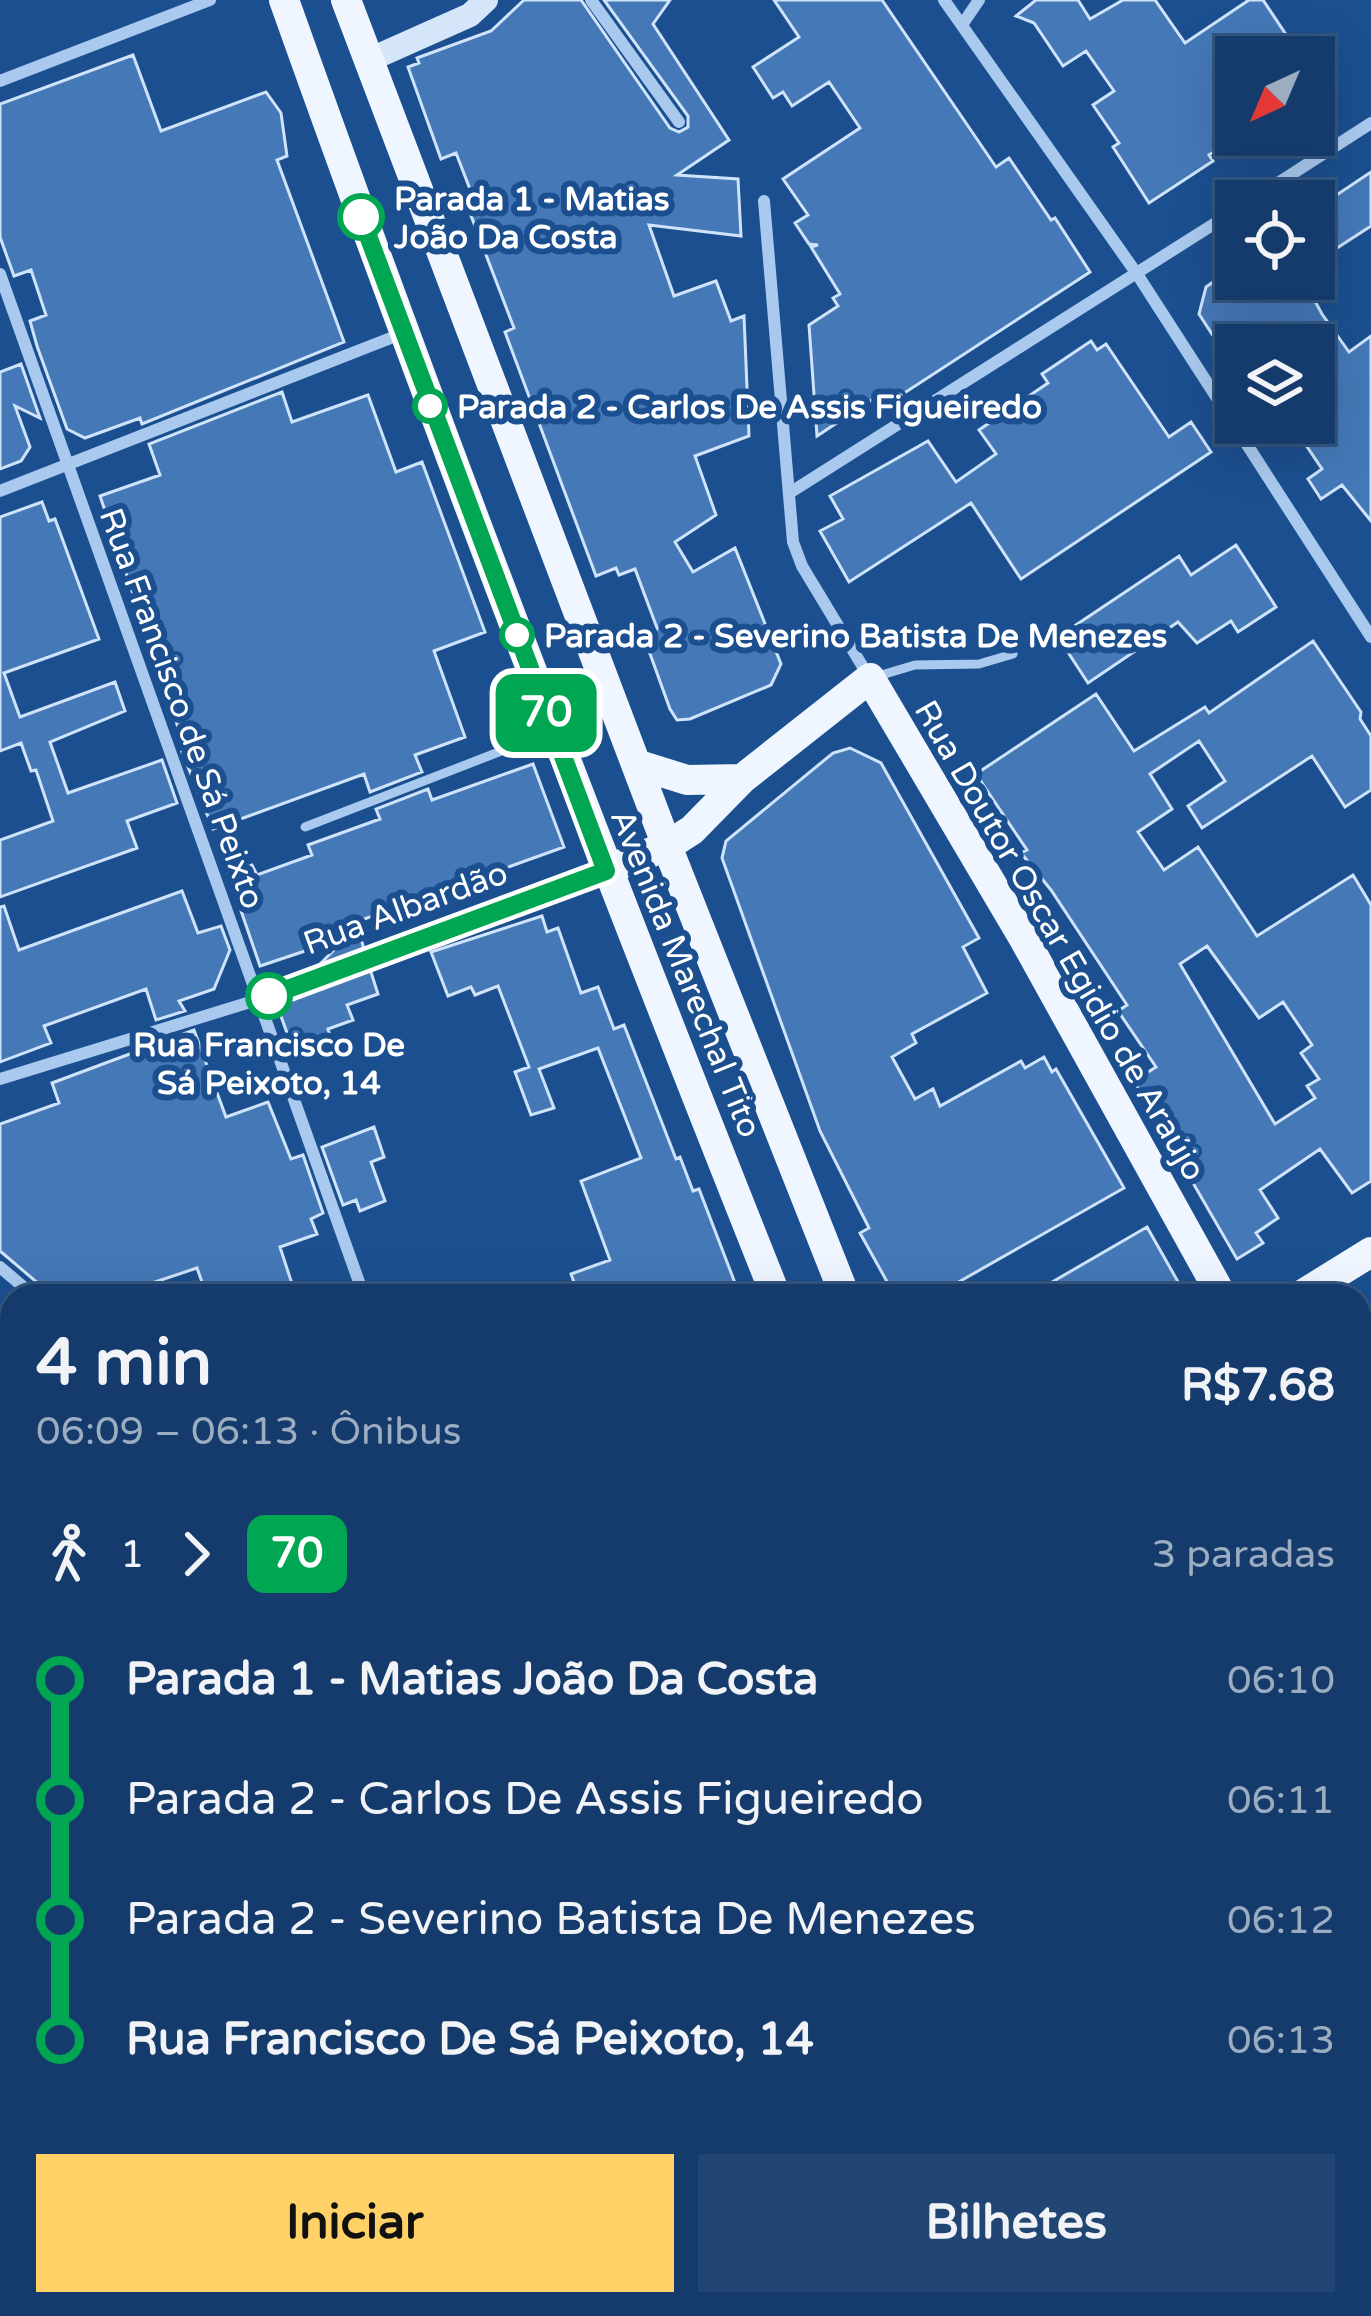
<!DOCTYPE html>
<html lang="pt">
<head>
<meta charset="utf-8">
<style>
  :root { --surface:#143b6b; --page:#214673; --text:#f1f3f6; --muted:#9dadc1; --line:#33557e; --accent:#ffd166 }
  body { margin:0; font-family:"Varela Round",sans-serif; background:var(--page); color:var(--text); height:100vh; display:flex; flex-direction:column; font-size:45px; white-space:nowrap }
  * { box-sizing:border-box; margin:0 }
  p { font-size:39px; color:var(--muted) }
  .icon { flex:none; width:66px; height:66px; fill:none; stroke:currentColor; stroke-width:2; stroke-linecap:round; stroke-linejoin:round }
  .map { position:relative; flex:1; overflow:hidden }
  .panel { position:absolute; left:0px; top:1284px; width:1371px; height:1032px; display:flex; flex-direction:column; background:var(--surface); border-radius:36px 36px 0 0; box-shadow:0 12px 48px #0002,0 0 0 3px var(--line) }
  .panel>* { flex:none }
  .badge { padding:0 24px; border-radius:18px; font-size:42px; line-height:78px }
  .needle { width:78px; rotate:224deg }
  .fabs { position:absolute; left:1215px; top:36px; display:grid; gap:24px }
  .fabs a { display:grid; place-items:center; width:120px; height:120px; border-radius:0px; background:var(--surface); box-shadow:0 12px 48px #0002,0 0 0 3px var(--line); font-size:60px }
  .map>.badge { position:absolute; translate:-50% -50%; box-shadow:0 0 0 6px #fff }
  .legs { display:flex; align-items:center; gap:18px; height:132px; padding:0 36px; font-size:39px }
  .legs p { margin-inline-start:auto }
  .headline { display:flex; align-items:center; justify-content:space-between; height:204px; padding:0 36px }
  h1 { font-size:66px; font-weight:800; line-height:90px }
  .primary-button { display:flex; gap:24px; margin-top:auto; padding:24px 36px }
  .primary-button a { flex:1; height:138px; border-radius:0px; background:var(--accent); color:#111; font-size:48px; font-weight:800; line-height:138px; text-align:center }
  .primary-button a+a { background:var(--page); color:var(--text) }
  ul { padding:0 36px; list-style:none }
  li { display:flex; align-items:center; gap:42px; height:120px; font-size:45px }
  li i { display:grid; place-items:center; width:18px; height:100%; margin:0 15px; background:currentColor }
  li i::after { content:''; width:30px; height:30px; margin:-15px; border:9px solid; border-radius:50%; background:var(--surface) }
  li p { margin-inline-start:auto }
  li:first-child i { background:linear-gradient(#0000 50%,currentColor 0) }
  li:last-child i { background:linear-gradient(currentColor 50%,#0000 0) }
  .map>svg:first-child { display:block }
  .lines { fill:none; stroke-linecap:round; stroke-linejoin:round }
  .river { stroke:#3c6290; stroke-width:54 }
  .building { fill:#4478b7; stroke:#cfe3fa; stroke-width:3; fill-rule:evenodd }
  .path { stroke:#a9c9ee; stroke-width:6; stroke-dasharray:6 9; stroke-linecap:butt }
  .service { stroke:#a9c9ee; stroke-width:9 }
  .minor { stroke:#a9c9ee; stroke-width:12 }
  .tertiary { stroke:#a9c9ee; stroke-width:21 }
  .secondary { stroke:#d6e6fa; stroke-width:24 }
  .primary { stroke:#f0f6ff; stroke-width:30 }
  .rail { stroke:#fff; stroke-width:9; stroke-dasharray:21 9; stroke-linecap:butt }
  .path-bridge { stroke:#a9c9ee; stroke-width:6; stroke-dasharray:6 9; stroke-linecap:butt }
  .line-1-casing { stroke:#fff; stroke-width:27 }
  .line-1 { stroke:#00a651; stroke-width:18 }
  .stop-1-dot { fill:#fff; stroke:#00a651; stroke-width:6 }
  .labels { text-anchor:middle; stroke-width:12; stroke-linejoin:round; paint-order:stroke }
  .stop-label { font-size:33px; font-weight:bold; fill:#fff; stroke:#1b4f8f; text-anchor:start }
  .street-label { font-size:33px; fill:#fff; stroke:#1b4f8f }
</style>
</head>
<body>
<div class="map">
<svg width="1371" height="2316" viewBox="0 0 1371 2316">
  <rect width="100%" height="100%" fill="#1b4f8f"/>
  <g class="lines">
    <path class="river" d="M 1359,1910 L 1371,1904
      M 689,2316 L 700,2304"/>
  </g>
  <path class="building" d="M 524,0 L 581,0 L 670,128 L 679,132 L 688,127 L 688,116 L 604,0 L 670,0 L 653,24 L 729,140 L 677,175 L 738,179 L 741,236 L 649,225 L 674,296 L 716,281 L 731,321 L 744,316 L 749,436 L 695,456 L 716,515 L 675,542 L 693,572 L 735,548 L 781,664 L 771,685 L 690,719 L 677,720 L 670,709 L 649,651 L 657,628 L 635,569 L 619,575 L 616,568 L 596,576 L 505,332 L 514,328 L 465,200 L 473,197 L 456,153 L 441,159 L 408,67 L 419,63 L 417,58 L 491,31 Z
    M 774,0 L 882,0 L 996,167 L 1009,158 L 1051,220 L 1055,218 L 1090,272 L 889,403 L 882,393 L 817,436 L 809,325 L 838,306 L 833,298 L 840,294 L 811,247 L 818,245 L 809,244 L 795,223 L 808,215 L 783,179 L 860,128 L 829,82 L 792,106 L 783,92 L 773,98 L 753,67 L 799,37 Z
    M 1036,0 L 1078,0 L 1090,19 L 1123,0 L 1155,0 L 1185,43 L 1249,0 L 1263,0 L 1301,57 L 1236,57 L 1236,138 L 1209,155 L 1213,161 L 1149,203 L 1113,147 L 1119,143 L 1093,105 L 1114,91 L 1086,51 L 1063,66 L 1034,23 L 1016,16 Z
    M 133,55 L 161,131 L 266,92 L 281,113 L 287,156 L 277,160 L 344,342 L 142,424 L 140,418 L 85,438 L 67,429 L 37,346 L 30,321 L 46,315 L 31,270 L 14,276 L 0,237 L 0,104 Z
    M 1371,172 L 1371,226 L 1314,263 L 1314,210 Z
    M 1235,267 L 1236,279 L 1332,279 L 1311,294 L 1322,314 L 1349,352 L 1371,336 L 1371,521 L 1342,485 L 1321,499 L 1308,479 L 1322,469 L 1291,423 L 1314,423 L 1314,345 L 1219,345 L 1199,314 L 1206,287 Z
    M 1091,341 L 1097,350 L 1106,344 L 1169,437 L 1191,422 L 1211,452 L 1021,579 L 971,503 L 849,582 L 820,531 L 843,519 L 830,496 L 928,441 L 956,482 L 996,454 L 979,430 L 1048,383 L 1042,374 Z
    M 21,364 L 40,418 L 15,406 L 30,447 L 21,461 L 0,469 L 0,372 Z
    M 282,392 L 292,422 L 368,395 L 396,472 L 422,462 L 485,632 L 434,651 L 465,737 L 415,755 L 422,772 L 370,792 L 364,774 L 213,829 L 182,752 L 186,751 L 100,496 L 160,475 L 149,444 Z
    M 42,502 L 49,521 L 55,519 L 99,639 L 4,673 L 20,717 L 115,682 L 125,711 L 50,742 L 68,793 L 162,760 L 177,803 L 127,821 L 137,848 L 0,897 L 0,840 L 53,821 L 36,770 L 31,771 L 21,743 L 0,751 L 0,517 Z
    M 1236,545 L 1276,607 L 1238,632 L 1231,621 L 1197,643 L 1178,622 L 1088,683 L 1058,637 L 1179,556 L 1191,575 Z
    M 1313,641 L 1361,712 L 1360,719 L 1371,736 L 1371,790 L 1345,807 L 1312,756 L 1202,828 L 1188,806 L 1225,781 L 1199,741 L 1150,774 L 1172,809 L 1138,832 L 1164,870 L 1198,847 L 1257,936 L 1353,875 L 1371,905 L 1371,1181 L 1352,1193 L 1320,1149 L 1260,1190 L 1278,1218 L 1256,1233 L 1263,1243 L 1237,1259 L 1134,1081 L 1156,1067 L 1118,1011 L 1127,1005 L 1051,890 L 1021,853 L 1027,850 L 976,774 L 1096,694 L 1134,751 L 1205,707 L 1209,713 ZM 1207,946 L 1259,1018 L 1283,1002 L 1312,1045 L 1301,1053 L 1319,1079 L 1307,1086 L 1315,1098 L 1275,1124 L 1180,964 Z
    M 850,748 L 881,763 L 979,938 L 963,947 L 987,993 L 912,1034 L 916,1043 L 892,1057 L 915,1099 L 933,1089 L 940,1106 L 1021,1061 L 1025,1068 L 1044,1057 L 1052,1072 L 1056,1069 L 1124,1188 L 934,1296 L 895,1296 L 860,1233 L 869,1228 L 820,1131 L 722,858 L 726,841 L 833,753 Z
    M 533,764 L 564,847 L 356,922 L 364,949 L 318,966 L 347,937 L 260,966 L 228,873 L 252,865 L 257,875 L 312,855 L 308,845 L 380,819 L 376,809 L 428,789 L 432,800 Z
    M 182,891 L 198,933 L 221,926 L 230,950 L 214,989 L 179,1001 L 185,1011 L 156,1020 L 146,989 L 44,1026 L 51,1043 L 0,1062 L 0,907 L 4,906 L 19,950 Z
    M 542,916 L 547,932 L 558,928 L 581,993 L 598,987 L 614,1029 L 624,1025 L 676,1159 L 680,1157 L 693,1191 L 699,1189 L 740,1296 L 579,1296 L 571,1274 L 610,1260 L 581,1181 L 641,1158 L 598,1048 L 539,1069 L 554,1108 L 531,1115 L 515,1072 L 529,1067 L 498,986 L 475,995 L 471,987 L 448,996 L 431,952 Z
    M 370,969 L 378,994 L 347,1005 L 353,1020 L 328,1029 L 332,1042 L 295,1055 L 278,1008 L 285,1001 Z
    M 194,1030 L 226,1117 L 268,1102 L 291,1159 L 303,1155 L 323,1213 L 311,1219 L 317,1234 L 280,1247 L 296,1296 L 207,1296 L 197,1268 L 146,1285 L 150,1296 L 53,1296 L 0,1251 L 0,1124 L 59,1103 L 52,1083 Z
    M 374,1127 L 384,1157 L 371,1162 L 385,1201 L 360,1211 L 356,1200 L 343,1205 L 322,1147 Z
    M 1147,1227 L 1181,1287 L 1166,1296 L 1028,1296 Z"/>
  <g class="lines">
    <path class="path" d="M 0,1315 L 12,1327"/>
    <path class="service" d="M 878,676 L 915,665 L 979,664 L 1013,654
      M 305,827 L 548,733
      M 1359,1474 L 1371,1466
      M 0,1654 L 12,1655
      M 1212,2304 L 1226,2316"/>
    <path class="minor" d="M 591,0 L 679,122
      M 944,0 L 1137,274 L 1371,637
      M 962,25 L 979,0
      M 0,81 L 210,0
      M 764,201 L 793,542 L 802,566 L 869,677
      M 1250,201 L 1371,123
      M 0,274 L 364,1296
      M 0,491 L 401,334
      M 791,492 L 1236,210
      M 0,1079 L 257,1000 L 605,871
      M 0,1267 L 34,1296
      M 1359,1521 L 1371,1541
      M 0,1763 L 12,1753
      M 1359,1847 L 1371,1840
      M 0,1946 L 12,1956
      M 0,2087 L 12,2072
      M 0,2225 L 12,2235
      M 94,2304 L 108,2316
      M 154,2316 L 164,2304
      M 642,2316 L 652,2304"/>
    <path class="tertiary" d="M 0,1689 L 12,1699
      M 717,2304 L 731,2316
      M 322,2316 L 338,2304"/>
    <path class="secondary" d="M 369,60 L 470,15 L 486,0"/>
    <path class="primary" d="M 284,0 C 439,436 605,867 776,1296
      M 346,0 L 667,846 L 845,1296
      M 636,764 L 687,780 L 742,779
      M 606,870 L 667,846 L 692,830 L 742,779 L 870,678 L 1023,937 L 1222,1296
      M 1300,1296 L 1371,1252
      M 1359,2194 L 1371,2205
      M 1359,2266 L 1371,2276"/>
    <path class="rail" d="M 0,1416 L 12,1426
      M 0,1497 L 12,1507
      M 937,2304 L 949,2316
      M 982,2304 L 994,2316"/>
    <path class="path-bridge" d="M 0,1425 L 12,1410"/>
  </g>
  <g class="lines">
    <defs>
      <path id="line-1" d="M 269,996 L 606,871 L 361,217"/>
    </defs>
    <use href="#line-1" class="line-1-casing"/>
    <use href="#line-1" class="line-1"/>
  </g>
  <g class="stop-1-dot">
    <circle cx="361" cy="217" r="21"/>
    <circle cx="430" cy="406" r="15"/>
    <circle cx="517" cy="635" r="15"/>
    <circle cx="269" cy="996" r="21"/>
  </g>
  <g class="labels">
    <g class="stop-label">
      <text x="394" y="210">Parada 1 - Matias<tspan x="394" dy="38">João Da Costa</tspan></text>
      <text x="457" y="418">Parada 2 - Carlos De Assis Figueiredo</text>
      <text x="544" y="647">Parada 2 - Severino Batista De Menezes</text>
      <text x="269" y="1056" text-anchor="middle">Rua Francisco De<tspan x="269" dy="38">Sá Peixoto, 14</tspan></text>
    </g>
    <g class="street-label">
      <text transform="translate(183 708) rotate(70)" y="12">Rua Francisco de Sá Peixto</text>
      <text transform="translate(405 907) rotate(-20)" y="12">Rua Albardão</text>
      <text transform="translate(1061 940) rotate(60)" y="12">Rua Doutor Oscar Egidio de Araújo</text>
      <text transform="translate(687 973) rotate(68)" y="12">Avenida Marechal Tito</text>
    </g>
  </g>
</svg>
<div class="fabs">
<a><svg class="needle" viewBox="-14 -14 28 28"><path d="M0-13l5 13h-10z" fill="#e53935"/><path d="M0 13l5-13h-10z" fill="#9dadc1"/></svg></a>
<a><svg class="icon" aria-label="locate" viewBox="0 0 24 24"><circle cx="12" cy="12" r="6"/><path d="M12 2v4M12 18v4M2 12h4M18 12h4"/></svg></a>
<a><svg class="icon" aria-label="layers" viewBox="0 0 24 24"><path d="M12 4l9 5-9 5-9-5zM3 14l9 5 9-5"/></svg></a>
</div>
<b class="badge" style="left:546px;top:713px;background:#00a651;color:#fff">70</b>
<section class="panel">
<div class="headline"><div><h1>4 min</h1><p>06:09 – 06:13 · Ônibus</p></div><b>R$7.68</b></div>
<div class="legs"><svg class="icon" aria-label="walk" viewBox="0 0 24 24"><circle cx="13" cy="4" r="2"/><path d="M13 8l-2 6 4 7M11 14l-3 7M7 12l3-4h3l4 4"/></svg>1<svg class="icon" aria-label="forward" viewBox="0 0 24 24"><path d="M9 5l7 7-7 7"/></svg><b class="badge" style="background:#00a651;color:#fff">70</b><p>3 paradas</p></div>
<ul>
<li><i style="color:#00a651"></i><b>Parada 1 - Matias João Da Costa</b><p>06:10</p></li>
<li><i style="color:#00a651"></i><span>Parada 2 - Carlos De Assis Figueiredo</span><p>06:11</p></li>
<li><i style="color:#00a651"></i><span>Parada 2 - Severino Batista De Menezes</span><p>06:12</p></li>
<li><i style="color:#00a651"></i><b>Rua Francisco De Sá Peixoto, 14</b><p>06:13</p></li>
</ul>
<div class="primary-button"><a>Iniciar</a><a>Bilhetes</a></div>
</section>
</div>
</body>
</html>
